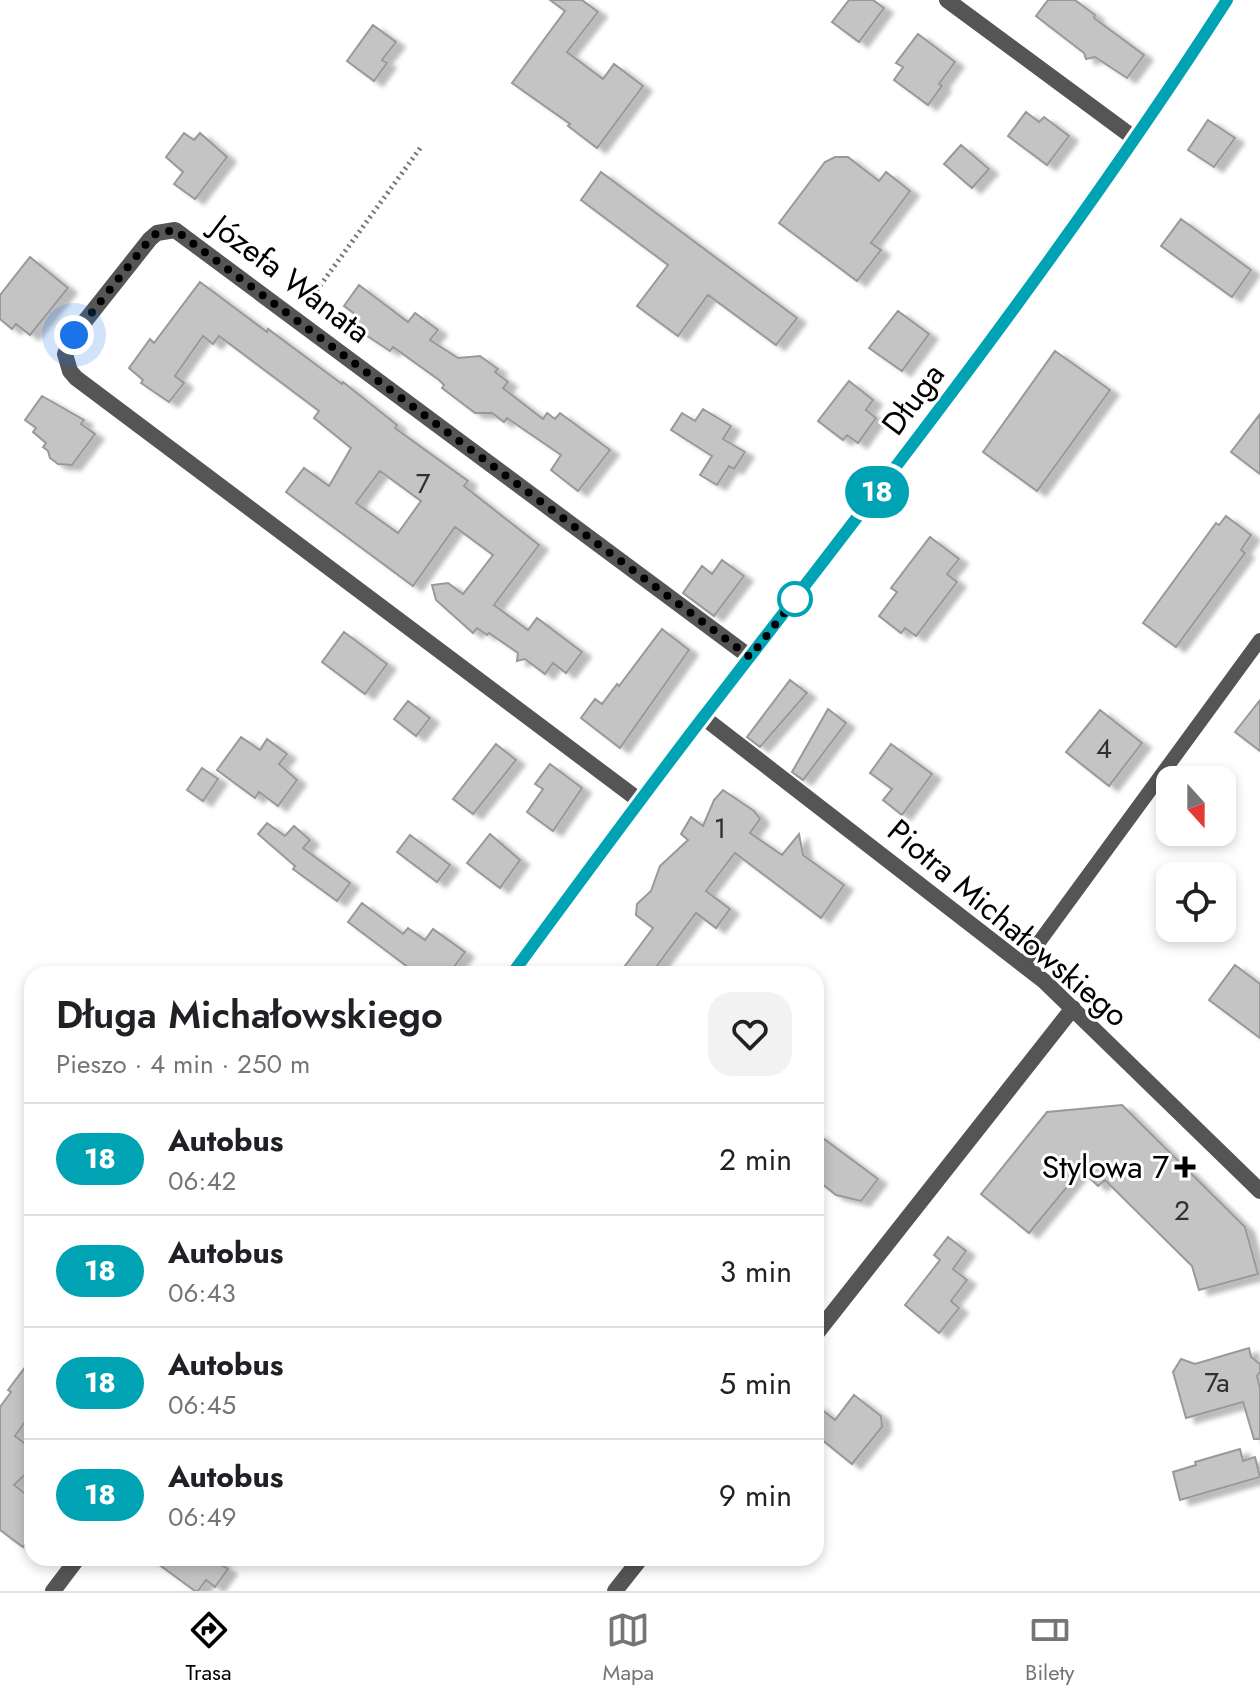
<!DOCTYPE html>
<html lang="pl">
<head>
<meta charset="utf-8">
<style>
  :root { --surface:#fff; --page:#f2f2f2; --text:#202124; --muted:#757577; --line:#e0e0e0; --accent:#000 }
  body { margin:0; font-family:Jost,sans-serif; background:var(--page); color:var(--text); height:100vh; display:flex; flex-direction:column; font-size:30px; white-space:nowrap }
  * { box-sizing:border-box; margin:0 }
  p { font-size:26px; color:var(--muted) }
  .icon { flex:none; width:44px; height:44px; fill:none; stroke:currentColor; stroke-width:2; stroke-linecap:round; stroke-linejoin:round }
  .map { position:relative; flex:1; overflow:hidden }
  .panel { position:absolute; left:24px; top:966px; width:800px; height:600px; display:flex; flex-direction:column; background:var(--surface); border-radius:24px; box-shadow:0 4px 12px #0003 }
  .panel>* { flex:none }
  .badge { padding:0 16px; border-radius:26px; font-size:28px; line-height:52px }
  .needle { width:52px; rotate:159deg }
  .controls { position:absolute; left:1156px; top:766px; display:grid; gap:16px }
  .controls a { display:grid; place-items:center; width:80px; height:80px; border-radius:16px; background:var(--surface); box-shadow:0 4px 12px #0003; font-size:40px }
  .you { position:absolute; width:40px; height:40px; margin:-20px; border:6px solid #fff; border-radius:50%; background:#1a73e8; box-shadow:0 0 0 12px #1a73e833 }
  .map>.badge { position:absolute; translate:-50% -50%; box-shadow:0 0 0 4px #fff }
  .round { display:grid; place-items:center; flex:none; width:84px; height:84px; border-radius:24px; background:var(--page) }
  .overview { display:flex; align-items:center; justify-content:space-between; height:136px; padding:0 32px }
  h1 { font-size:38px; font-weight:600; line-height:60px }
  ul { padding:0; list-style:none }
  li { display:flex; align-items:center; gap:24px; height:112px; padding:0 32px; border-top:2px solid var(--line) }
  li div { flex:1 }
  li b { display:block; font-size:30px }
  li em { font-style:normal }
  li .badge { min-width:88px; font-weight:700; text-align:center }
  .tabs { display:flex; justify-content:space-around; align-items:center; height:112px; border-top:2px solid var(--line); background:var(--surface); font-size:22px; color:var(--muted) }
  .tabs a { display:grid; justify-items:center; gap:4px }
  .tabs .active { color:var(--accent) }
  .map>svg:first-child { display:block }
  .building { fill:#c4c4c4; stroke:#999; stroke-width:2; fill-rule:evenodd; filter:url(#shadow) }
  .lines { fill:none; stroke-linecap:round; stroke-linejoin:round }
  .path { stroke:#777; stroke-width:5; stroke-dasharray:2 4; stroke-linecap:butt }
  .service { stroke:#555; stroke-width:14 }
  .minor { stroke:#555; stroke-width:16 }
  .tertiary { stroke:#555; stroke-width:16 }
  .line-casing { stroke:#fff; stroke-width:18 }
  .line { stroke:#00a3b4; stroke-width:12 }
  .walk { stroke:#000; stroke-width:8; stroke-dasharray:0 14.4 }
  .stop-dot { fill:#fff; stroke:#00a3b4; stroke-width:4 }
  .poi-dot { fill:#000; stroke:#fff; stroke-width:3 }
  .labels { text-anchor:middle; stroke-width:6; stroke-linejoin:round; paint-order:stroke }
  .number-label { font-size:28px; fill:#313131 }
  .street-label { font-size:32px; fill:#000; stroke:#fff }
  .poi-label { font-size:32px; fill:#000; stroke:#fff; text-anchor:end }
</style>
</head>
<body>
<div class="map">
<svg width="1260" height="1591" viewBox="0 0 1260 1591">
  <defs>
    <filter id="shadow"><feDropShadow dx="9" dy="5" stdDeviation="2" flood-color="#0004"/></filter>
  </defs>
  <rect width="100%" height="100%" fill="#fff"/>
  <path class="building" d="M 550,0 L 582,0 L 598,12 L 567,52 L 603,79 L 614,64 L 643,86 L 597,148 L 568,126 L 570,124 L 512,83 L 565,11 Z
    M 849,0 L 873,0 L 884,8 L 859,42 L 832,22 Z
    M 1048,0 L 1075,0 L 1095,15 L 1094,18 L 1144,55 L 1127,78 L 1095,57 L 1086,59 L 1084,53 L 1036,16 Z
    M 373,25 L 396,42 L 382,60 L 387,63 L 374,81 L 347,61 Z
    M 918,34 L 955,62 L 939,84 L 942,86 L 928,105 L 894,80 L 903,67 L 896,63 Z
    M 1026,112 L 1039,122 L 1044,117 L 1069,136 L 1047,165 L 1008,136 Z
    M 1208,120 L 1235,138 L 1214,167 L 1188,150 Z
    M 184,133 L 194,140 L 200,133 L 227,157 L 195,199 L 174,184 L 183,172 L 166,157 Z
    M 961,145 L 989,169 L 972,188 L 944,164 Z
    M 835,157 L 848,157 L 879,181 L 886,172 L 910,191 L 871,243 L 881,250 L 857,281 L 779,223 L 825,162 Z
    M 601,172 L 797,318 L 776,345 L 708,295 L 678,336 L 637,306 L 668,265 L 581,200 Z
    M 1181,219 L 1251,270 L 1232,297 L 1161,246 Z
    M 30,257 L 68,288 L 30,335 L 16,324 L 12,329 L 0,319 L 0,295 Z
    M 200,282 L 267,332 L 268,329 L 342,384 L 343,382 L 397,425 L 395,428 L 468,481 L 464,486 L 539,545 L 494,605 L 528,630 L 537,618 L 582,652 L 566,673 L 553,663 L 545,674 L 525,659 L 517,661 L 518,653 L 489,633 L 487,635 L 477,628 L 473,633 L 436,600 L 432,585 L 448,583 L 463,594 L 493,555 L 455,527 L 413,586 L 286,492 L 304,468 L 329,486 L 351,448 L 314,418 L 319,411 L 219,336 L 213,344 L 203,336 L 175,376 L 184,383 L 169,402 L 141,383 L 143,380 L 129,368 L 150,339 L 154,343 ZM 380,471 L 421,501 L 398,533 L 356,503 Z
    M 359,285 L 408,322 L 415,313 L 438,330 L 430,340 L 458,358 L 480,356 L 498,369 L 495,372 L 508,382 L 503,388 L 543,419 L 547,413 L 555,419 L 560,413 L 610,450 L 578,491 L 551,470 L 561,455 L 507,418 L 504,422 L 492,413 L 475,413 L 442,388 L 444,385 L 439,380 L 393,347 L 390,351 L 349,324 L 356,315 L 344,306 Z
    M 898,311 L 929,334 L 902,371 L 869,348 Z
    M 1055,351 L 1110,390 L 1037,491 L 983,452 Z
    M 849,381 L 873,400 L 866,410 L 876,418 L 858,443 L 847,435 L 843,440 L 818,421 Z
    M 42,396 L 84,420 L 81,424 L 95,434 L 72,465 L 58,464 L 50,458 L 48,451 L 43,447 L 46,443 L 33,432 L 36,428 L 25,420 Z
    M 703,409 L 731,426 L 723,439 L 745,452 L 734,469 L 729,466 L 717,485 L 700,475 L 712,456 L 671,430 L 682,413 L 695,421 Z
    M 1260,414 L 1260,474 L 1231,452 Z
    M 1226,516 L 1251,535 L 1241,550 L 1245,553 L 1176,647 L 1143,623 L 1216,523 L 1219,525 Z
    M 930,537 L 959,559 L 947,574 L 957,582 L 916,636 L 905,628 L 901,633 L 879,616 L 897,592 L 891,588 Z
    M 722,560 L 744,576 L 714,616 L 683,593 L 702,566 L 712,574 Z
    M 662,629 L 689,650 L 620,748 L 581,718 L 595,699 L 602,704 L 617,684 L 619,686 Z
    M 344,632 L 387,664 L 365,694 L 322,662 Z
    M 790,680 L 807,693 L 760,747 L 747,737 Z
    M 1260,700 L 1260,751 L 1235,732 Z
    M 408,701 L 430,718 L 416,736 L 394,719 Z
    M 828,709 L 846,723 L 803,780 L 792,772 Z
    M 1100,710 L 1142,743 L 1109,786 L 1066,752 Z
    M 241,737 L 260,750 L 267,739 L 287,754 L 279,764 L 297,780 L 278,806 L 259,792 L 255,798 L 217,770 Z
    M 496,744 L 516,760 L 473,814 L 453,799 Z
    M 891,744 L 932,774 L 902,815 L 883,800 L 892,789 L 870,773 Z
    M 550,764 L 582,788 L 553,831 L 527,812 L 543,789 L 535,784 Z
    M 202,768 L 218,779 L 203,801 L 187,790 Z
    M 723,790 L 754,811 L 760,819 L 750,833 L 782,855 L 799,834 L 803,855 L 844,885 L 821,918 L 735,853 L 706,891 L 730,909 L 716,928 L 696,913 L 651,974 L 619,974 L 653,928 L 636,915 L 637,904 L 651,891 L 660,866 L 688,840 L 681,834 L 691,817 L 703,826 L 714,800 Z
    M 267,823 L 285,836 L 294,826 L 310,840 L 303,848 L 350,883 L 337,901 L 293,869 L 295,866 L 258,834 Z
    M 490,834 L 520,860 L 500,888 L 467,863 Z
    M 410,835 L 450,865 L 437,882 L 397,852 Z
    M 362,903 L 403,934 L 408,928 L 425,940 L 433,929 L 465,952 L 449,974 L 417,974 L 348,922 Z
    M 1235,965 L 1260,984 L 1260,1038 L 1209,1000 Z
    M 1122,1105 L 1245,1227 L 1258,1274 L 1199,1290 L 1192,1266 L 1105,1180 L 1098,1186 L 1081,1170 L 1029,1233 L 981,1194 L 1047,1112 Z
    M 816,1133 L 878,1179 L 861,1201 L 836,1195 L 816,1179 Z
    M 948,1237 L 966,1251 L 953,1269 L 967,1280 L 951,1301 L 959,1308 L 939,1333 L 905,1305 L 940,1260 L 934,1255 Z
    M 1249,1348 L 1251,1357 L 1260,1364 L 1260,1372 L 1257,1376 L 1260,1388 L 1260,1439 L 1254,1439 L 1243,1402 L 1186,1418 L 1173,1372 L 1181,1359 L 1195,1364 Z
    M 32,1358 L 32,1412 L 15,1436 L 32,1449 L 32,1468 L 14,1485 L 32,1499 L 32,1535 L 23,1547 L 0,1530 L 0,1407 L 11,1392 L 8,1390 Z
    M 854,1395 L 881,1416 L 882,1427 L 852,1464 L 816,1435 L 816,1405 L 835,1420 Z
    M 1240,1449 L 1243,1461 L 1255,1457 L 1260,1477 L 1180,1500 L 1173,1472 L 1196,1465 L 1195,1462 Z
    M 150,1558 L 222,1558 L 218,1563 L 228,1569 L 215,1587 L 206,1580 L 198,1591 L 195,1591 Z"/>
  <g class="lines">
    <path class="path" d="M 306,305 L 421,147"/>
    <path class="service" d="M 1023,964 L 1260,640"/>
    <path class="minor" d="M 947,0 L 1134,138
      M 703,717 L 1044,981 L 1260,1191
      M 640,801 L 76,378 L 70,371 L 65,354 L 74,335 L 150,239 L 157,233 L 175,230 L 750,657
      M 816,1334 L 1073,1008
      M 615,1591 L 641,1558"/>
    <path class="tertiary" d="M 512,974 C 576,888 639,801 704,716 C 885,482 1066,248 1227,0
      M 53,1591 L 78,1558"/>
  </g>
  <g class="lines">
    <defs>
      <path id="line" d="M 512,974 C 575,888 639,801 704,716 C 885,482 1067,249 1227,0"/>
    </defs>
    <use href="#line" class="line-casing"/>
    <use href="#line" class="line"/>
    <path class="walk" d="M 74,335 L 150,239 L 157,233 L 175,230 L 750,657 L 795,599"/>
  </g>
  <circle class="stop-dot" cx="795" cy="599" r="16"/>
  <path class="poi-dot" d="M1181 1155h8v8h8v8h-8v8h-8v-8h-8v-8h8z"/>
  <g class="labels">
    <g class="number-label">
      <text x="423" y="493">7</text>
      <text x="1104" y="758">4</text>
      <text x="720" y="838">1</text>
      <text x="1182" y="1220">2</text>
      <text x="1217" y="1392">7a</text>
    </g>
    <g class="street-label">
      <text transform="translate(291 279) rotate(37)" y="11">Józefa Wanata</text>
      <text transform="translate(913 399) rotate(-53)" y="11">Długa</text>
      <text transform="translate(1008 923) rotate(40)" y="11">Piotra Michałowskiego</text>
    </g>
    <g class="poi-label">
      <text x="1169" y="1178">Stylowa 7</text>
    </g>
  </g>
</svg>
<div class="controls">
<a><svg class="needle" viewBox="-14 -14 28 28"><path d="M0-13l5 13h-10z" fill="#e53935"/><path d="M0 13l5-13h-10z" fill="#757577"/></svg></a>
<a><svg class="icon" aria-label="locate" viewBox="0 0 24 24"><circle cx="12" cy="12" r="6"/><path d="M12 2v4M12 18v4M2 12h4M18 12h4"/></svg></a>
</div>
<div class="you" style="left:74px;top:335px"></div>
<b class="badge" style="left:877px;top:492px;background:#00a3b4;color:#fff">18</b>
<section class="panel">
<div class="overview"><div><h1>Długa Michałowskiego</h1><p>Pieszo · 4 min · 250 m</p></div><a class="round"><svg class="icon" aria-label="heart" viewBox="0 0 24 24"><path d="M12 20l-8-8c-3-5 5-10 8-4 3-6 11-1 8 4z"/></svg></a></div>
<ul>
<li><span class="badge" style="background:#00a3b4;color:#fff">18</span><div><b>Autobus</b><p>06:42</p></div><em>2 min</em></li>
<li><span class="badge" style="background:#00a3b4;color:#fff">18</span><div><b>Autobus</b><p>06:43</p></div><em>3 min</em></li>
<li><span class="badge" style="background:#00a3b4;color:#fff">18</span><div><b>Autobus</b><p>06:45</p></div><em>5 min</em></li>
<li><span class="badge" style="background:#00a3b4;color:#fff">18</span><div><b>Autobus</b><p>06:49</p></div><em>9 min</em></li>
</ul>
</section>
</div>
<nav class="tabs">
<a class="active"><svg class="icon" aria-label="directions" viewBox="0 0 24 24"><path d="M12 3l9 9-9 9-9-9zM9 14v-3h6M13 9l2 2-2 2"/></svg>Trasa</a>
<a><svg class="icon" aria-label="map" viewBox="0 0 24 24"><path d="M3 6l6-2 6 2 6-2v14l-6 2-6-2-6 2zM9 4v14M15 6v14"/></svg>Mapa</a>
<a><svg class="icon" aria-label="tickets" viewBox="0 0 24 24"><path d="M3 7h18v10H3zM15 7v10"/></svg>Bilety</a>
</nav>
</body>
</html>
